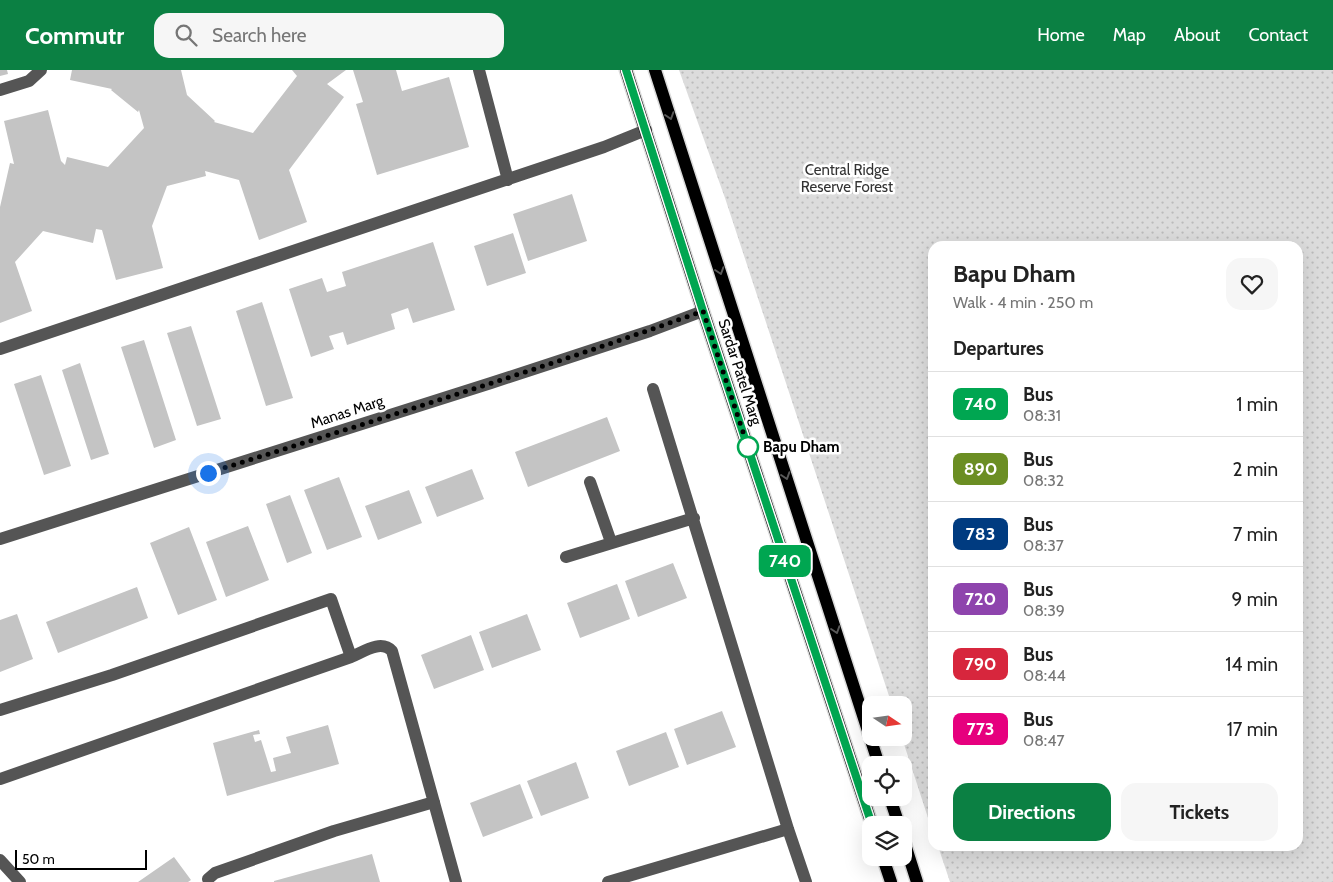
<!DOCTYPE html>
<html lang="en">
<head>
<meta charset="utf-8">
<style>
  :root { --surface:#fff; --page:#f6f6f6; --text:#222; --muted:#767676; --line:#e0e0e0; --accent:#0b8043 }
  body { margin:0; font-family:Cabin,sans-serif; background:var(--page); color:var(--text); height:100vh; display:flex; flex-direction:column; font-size:19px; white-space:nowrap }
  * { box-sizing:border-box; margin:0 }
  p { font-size:16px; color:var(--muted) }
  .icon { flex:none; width:28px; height:28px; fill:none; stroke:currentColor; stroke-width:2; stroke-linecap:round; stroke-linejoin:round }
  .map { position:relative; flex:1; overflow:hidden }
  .drawer { position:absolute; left:928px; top:171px; width:375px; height:610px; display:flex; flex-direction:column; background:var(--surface); border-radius:15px; box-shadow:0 5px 20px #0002 }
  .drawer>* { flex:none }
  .badge { padding:0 10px; border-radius:8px; font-size:18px; line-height:32px }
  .needle { width:32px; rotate:103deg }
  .buttons { position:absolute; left:862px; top:626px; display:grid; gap:10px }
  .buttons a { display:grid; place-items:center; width:50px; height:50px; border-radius:10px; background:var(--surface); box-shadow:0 5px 20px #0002; font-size:25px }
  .scale { position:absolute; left:15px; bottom:12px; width:132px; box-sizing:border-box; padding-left:5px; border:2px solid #000; border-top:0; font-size:14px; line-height:18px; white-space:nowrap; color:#000; -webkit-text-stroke:4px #fff; paint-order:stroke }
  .you { position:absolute; width:25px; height:25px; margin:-12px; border:4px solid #fff; border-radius:50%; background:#1a73e8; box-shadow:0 0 0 8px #1a73e833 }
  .map>.badge { position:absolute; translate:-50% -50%; box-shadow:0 0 0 2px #fff }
  h2 { padding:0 25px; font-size:19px; line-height:45px }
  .round { display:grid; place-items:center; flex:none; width:52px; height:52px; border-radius:15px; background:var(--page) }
  .headline { display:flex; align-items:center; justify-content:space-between; height:85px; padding:0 25px }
  h1 { font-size:24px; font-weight:700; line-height:38px }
  .cta { display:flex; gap:10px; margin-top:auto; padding:10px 25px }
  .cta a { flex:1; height:58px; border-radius:15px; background:var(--accent); color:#fff; font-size:20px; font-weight:700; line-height:58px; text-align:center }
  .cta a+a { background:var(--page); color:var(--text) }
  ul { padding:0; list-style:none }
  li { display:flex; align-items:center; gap:15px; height:65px; padding:0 25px; border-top:1px solid var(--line) }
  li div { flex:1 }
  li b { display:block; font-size:19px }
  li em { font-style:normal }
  li .badge { min-width:55px; font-weight:700; text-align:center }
  header { display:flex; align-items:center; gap:30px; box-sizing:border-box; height:70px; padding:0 25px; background:var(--accent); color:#fff }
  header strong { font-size:24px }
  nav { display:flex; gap:28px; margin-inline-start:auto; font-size:18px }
  .search { width:350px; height:45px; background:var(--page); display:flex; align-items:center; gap:12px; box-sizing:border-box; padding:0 18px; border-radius:15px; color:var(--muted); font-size:19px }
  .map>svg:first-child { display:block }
  .grass { fill:url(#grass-dots) }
  .building { fill:#c4c4c4 }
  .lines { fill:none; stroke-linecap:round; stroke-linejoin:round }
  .major-casing { stroke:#dbdbdb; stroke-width:15 }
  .minor { stroke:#555; stroke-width:12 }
  .major { stroke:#000; stroke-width:12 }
  .oneway { stroke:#595959 }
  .line-casing { stroke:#fff; stroke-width:11 }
  .line { stroke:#00a651; stroke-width:8 }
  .walk { stroke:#000; stroke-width:5; stroke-dasharray:0 9 }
  .stop-dot { fill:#fff; stroke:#00a651; stroke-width:2.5 }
  .labels { text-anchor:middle; stroke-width:5; stroke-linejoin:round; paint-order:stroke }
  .park-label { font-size:15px; fill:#333; stroke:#fff }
  .street-label { font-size:15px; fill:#000; stroke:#fff }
  .stop-label { font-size:15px; font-weight:bold; fill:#000; stroke:#fff; text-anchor:start }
</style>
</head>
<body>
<header>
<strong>Commutr</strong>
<div class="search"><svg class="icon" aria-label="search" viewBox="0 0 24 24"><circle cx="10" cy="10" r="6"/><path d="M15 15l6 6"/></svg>Search here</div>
<nav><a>Home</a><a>Map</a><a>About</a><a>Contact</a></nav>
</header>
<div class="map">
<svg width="1333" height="812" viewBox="0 0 1333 812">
  <defs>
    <pattern id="grass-dots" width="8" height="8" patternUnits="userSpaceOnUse" patternTransform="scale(1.25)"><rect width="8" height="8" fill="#dcdcdc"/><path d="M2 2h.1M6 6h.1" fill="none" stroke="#bbb" stroke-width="1.8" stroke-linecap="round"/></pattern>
  </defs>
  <rect width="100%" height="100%" fill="#fff"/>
  <path class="grass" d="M 679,0 L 1333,0 L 1333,812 L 950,812 L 938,776 L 1298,776 L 1298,176 L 932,176 L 932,760 L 902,668 L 904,668 L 904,635 L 892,635 L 725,128 Z"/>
  <path class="building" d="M 0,0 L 7,0 L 8,4 L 0,6 Z
    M 72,0 L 181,0 L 187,25 L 215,51 L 214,52 L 253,63 L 297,6 L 292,0 L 346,0 L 327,14 L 344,27 L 289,100 L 307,152 L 259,170 L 239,110 L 205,101 L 206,106 L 167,116 L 152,156 L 163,198 L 116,210 L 102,160 L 96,159 L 93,173 L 43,161 L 15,192 L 32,241 L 0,253 L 0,137 L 10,93 L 14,94 L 4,51 L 48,40 L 61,91 L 65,95 L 67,87 L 108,97 L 144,58 L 139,40 L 138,42 L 111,20 L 112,19 L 70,10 Z
    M 353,0 L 396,0 L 402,21 L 449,7 L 469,77 L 377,105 L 356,34 L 363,32 Z
    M 572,124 L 587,171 L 528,191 L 513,144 Z
    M 513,163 L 526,203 L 487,216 L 474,176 Z
    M 433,172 L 455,240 L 413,253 L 408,238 L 391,244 L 395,259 L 347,275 L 343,262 L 329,266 L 334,279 L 311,287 L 289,219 L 322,208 L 327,222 L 346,216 L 342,202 Z
    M 262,232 L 293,328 L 266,336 L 236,241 Z
    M 191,256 L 221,349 L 197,356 L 167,263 Z
    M 144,270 L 176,370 L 154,378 L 121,277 Z
    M 80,293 L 109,384 L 91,390 L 62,300 Z
    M 41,305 L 71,396 L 44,405 L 14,314 Z
    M 607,347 L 620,381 L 528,417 L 515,382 Z
    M 472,399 L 484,429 L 437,447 L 425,417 Z
    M 339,407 L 362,467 L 327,480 L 304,420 Z
    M 409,420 L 422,453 L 378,470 L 365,436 Z
    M 290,425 L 312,483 L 287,493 L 266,434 Z
    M 248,456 L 269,510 L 226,527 L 206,472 Z
    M 189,457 L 217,530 L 178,545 L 150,473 Z
    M 673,493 L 687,528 L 638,547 L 625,511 Z
    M 617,514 L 630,549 L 580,568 L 567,533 Z
    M 137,517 L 148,548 L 58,583 L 46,552 Z
    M 17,544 L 33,589 L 0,602 L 0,550 Z
    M 527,544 L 541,580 L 492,598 L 479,562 Z
    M 471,565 L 484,600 L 434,619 L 421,585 Z
    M 722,641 L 736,677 L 687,695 L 674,659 Z
    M 328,655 L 339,694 L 227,726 L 213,673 L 259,660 L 260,664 L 253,665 L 255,672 L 261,670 L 271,702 L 276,701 L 273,688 L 291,683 L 286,667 Z
    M 666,662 L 679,697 L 629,716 L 616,681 Z
    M 576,692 L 589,728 L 541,746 L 527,711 Z
    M 520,714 L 533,748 L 483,767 L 470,733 Z
    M 372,784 L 380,812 L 274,812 L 274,811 Z
    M 174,787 L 191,810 L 188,812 L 138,812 Z"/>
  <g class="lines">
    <defs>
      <path id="major" d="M 626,0 L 703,241 L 872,755
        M 655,0 L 879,695
        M 890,728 L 899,755
        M 904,771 L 917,812
        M 883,788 L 891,812"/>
    </defs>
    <use href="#major" class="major-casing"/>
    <path class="minor" d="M 479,0 L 508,110
      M 0,20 L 29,11 L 41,0
      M 0,279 L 604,77 L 646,60
      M 653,319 L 788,759 L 806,812
      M 590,412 L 611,472
      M 0,469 L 491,313 L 650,261 L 703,241
      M 566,487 L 694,448
      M 0,640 L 112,605 L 331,529 L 351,587
      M 0,709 L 351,587 C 363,582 381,569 392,581 L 456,812
      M 0,790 L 20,812
      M 208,809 L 215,803 L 334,761 L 434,732
      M 608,812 L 788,759"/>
    <use href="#major" class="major"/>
  </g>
  <defs><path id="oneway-chevron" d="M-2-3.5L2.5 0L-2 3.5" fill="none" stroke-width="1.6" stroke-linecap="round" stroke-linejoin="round" transform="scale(1.25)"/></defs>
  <g class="oneway">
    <use href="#oneway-chevron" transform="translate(670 46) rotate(72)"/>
    <use href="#oneway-chevron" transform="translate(720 201) rotate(72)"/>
    <use href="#oneway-chevron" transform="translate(786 406) rotate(72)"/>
    <use href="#oneway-chevron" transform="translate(836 560) rotate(72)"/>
  </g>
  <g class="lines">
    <defs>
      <path id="line" d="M 626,0 L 703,241 L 872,755"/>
    </defs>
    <use href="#line" class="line-casing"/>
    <use href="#line" class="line"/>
    <path class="walk" d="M 208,403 C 373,351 539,300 703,241 L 748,377"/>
  </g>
  <circle class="stop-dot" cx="748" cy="377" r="10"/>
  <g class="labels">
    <g class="park-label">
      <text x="847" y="105">Central Ridge<tspan x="847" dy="17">Reserve Forest</tspan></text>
    </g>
    <g class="street-label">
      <text transform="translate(740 302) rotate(72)" y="5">Sardar Patel Marg</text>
      <text transform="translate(347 342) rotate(-18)" y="5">Manas Marg</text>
    </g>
    <g class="stop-label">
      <text x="763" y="382">Bapu Dham</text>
    </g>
  </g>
</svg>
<div class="buttons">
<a><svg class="needle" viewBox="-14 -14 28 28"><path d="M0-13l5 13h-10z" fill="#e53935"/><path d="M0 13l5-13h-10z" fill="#767676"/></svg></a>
<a><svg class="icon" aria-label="locate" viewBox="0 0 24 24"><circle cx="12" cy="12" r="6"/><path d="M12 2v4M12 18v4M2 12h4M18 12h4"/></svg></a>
<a><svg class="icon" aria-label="layers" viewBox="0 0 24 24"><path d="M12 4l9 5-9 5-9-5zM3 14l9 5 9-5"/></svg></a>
</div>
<div class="scale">50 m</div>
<div class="you" style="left:208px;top:403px"></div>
<b class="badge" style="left:785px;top:491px;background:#00a651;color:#fff">740</b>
<section class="drawer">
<div class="headline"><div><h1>Bapu Dham</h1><p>Walk · 4 min · 250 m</p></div><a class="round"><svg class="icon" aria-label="heart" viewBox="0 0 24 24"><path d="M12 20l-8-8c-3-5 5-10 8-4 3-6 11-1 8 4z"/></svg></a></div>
<h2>Departures</h2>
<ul>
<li><span class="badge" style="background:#00a651;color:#fff">740</span><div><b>Bus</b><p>08:31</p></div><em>1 min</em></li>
<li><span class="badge" style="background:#6b8e23;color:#fff">890</span><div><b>Bus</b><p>08:32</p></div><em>2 min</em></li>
<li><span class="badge" style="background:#003b80;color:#fff">783</span><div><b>Bus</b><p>08:37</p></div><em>7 min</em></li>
<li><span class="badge" style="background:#8e44ad;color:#fff">720</span><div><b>Bus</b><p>08:39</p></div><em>9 min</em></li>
<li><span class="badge" style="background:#d7263d;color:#fff">790</span><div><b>Bus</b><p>08:44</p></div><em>14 min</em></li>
<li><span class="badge" style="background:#e6007e;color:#fff">773</span><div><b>Bus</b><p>08:47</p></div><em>17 min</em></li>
</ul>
<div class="cta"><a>Directions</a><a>Tickets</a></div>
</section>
</div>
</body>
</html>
